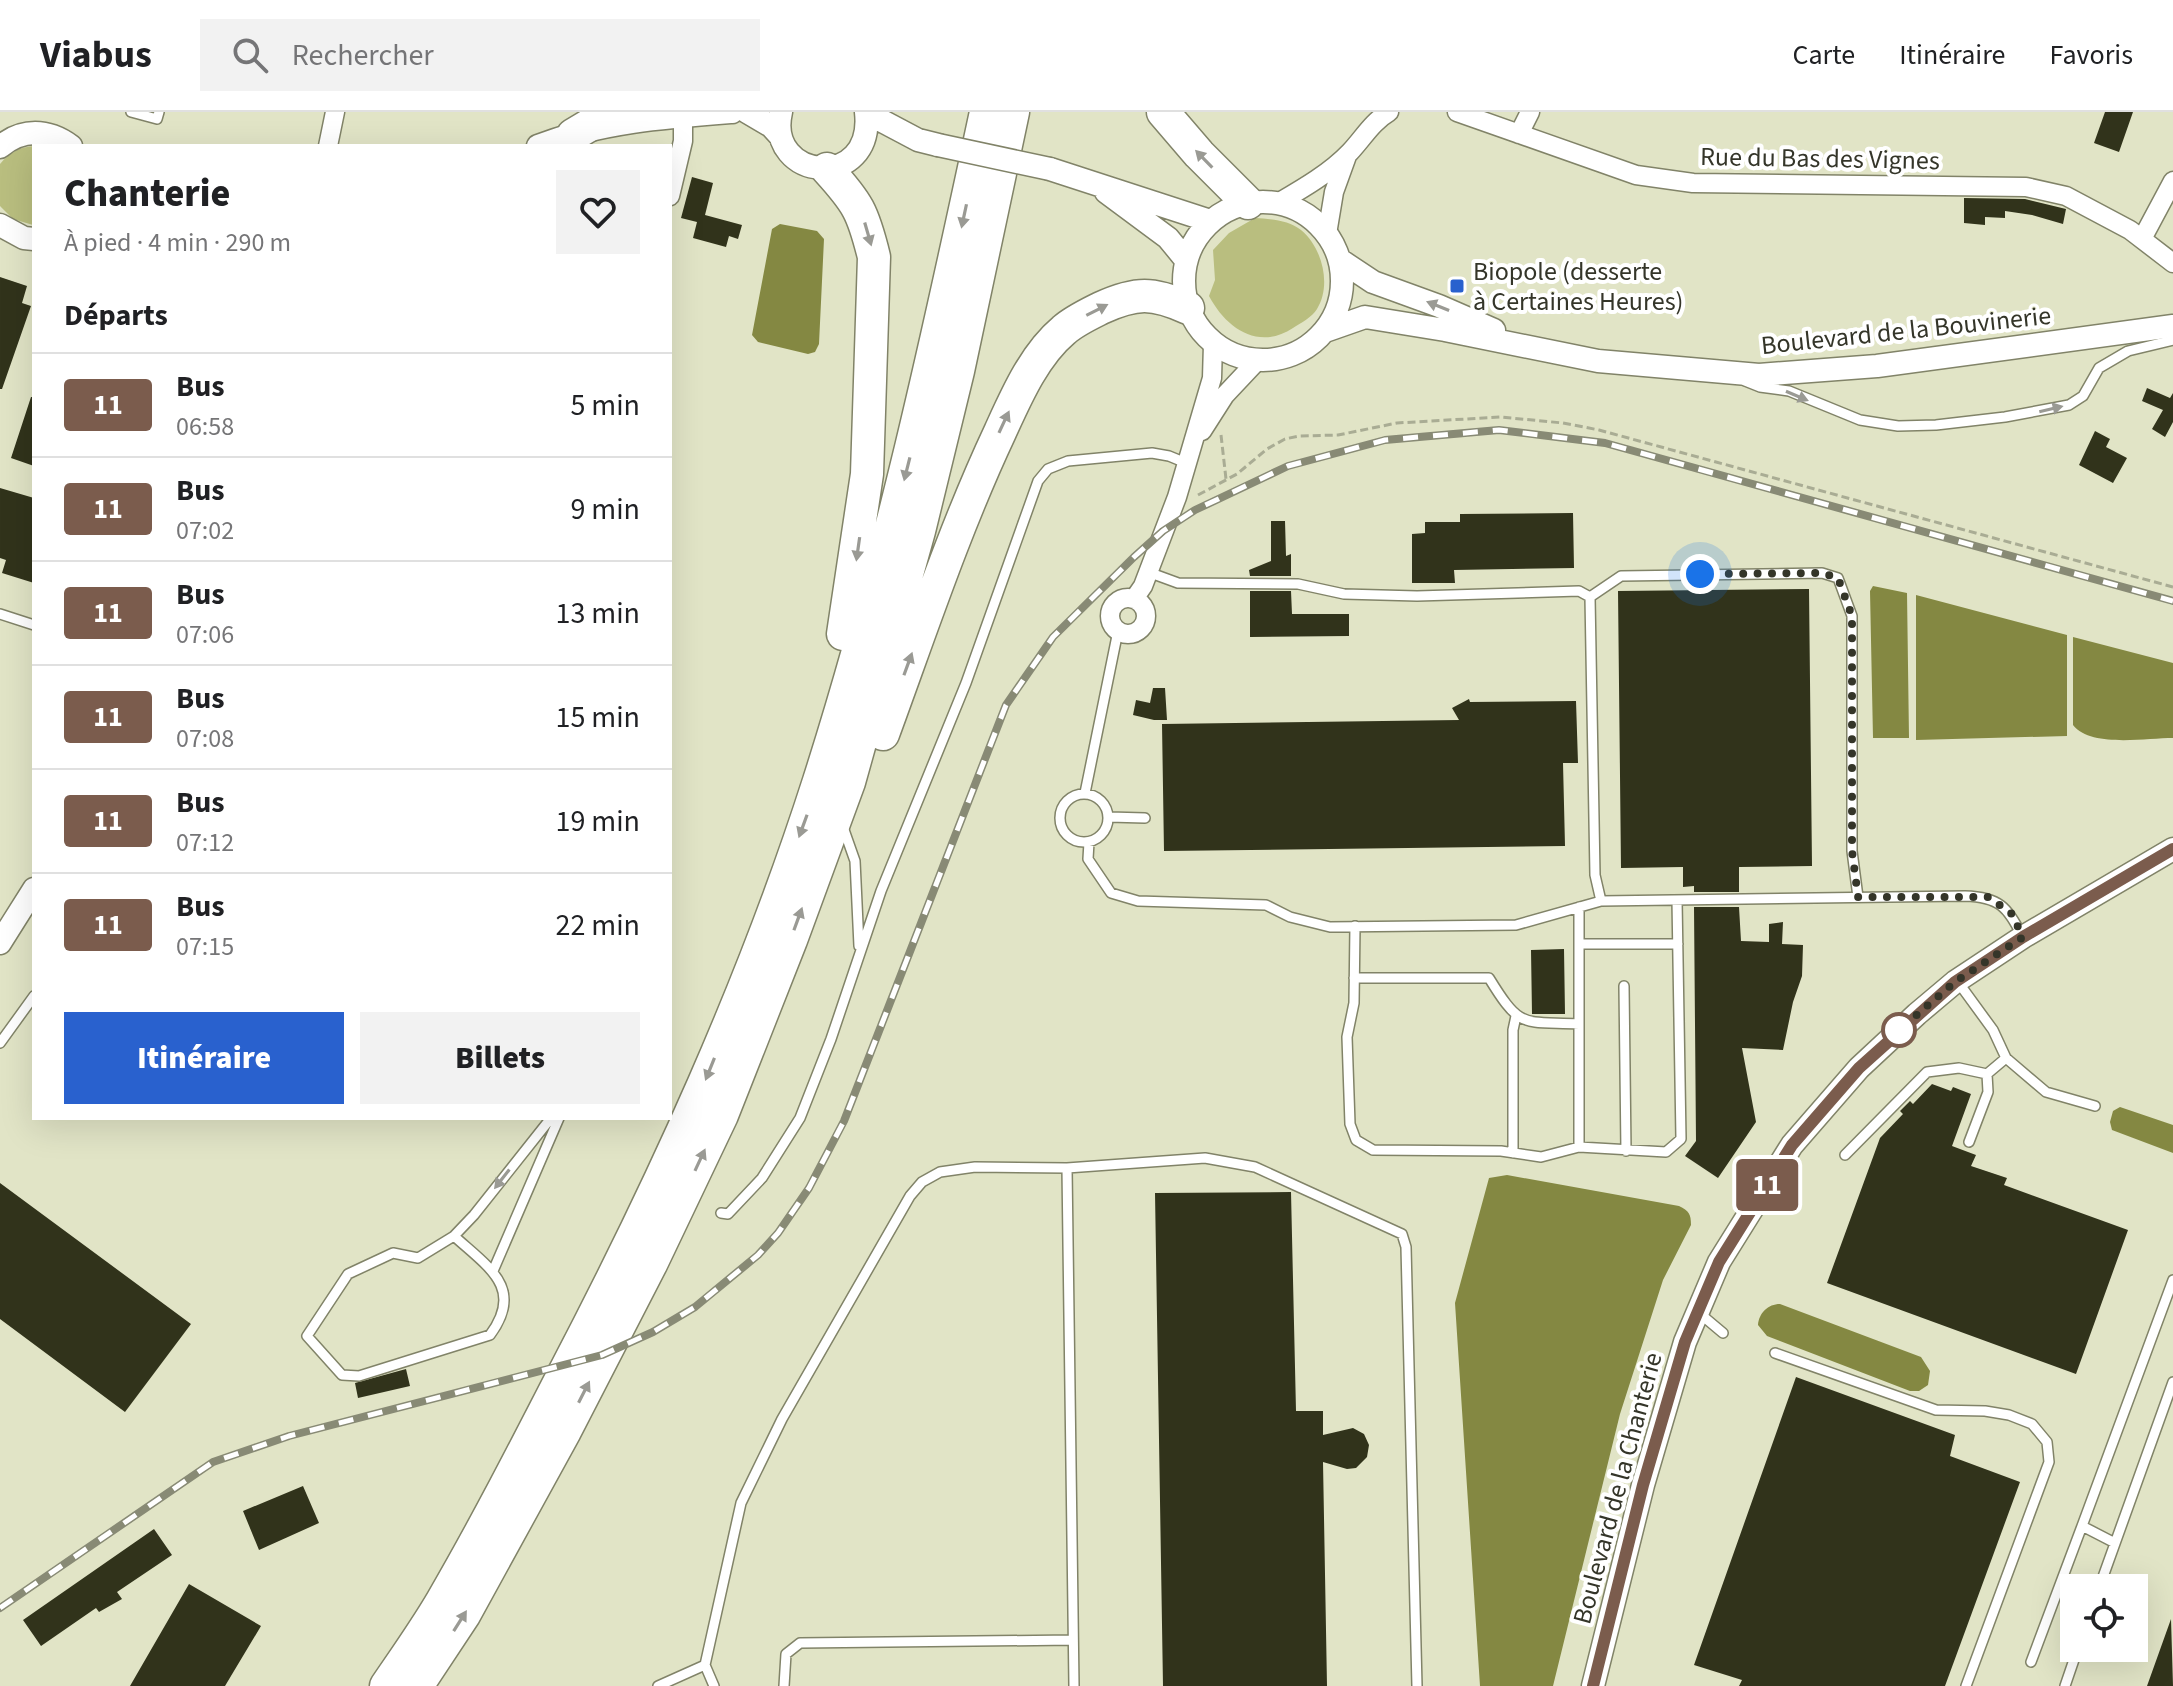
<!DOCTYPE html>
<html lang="fr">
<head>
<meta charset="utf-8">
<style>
  :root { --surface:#fff; --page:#f2f2f2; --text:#202124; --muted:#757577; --line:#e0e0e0; --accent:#2961ce }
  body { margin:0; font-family:"Source Sans 3",sans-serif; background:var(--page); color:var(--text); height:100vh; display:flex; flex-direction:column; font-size:30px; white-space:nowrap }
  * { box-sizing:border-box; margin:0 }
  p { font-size:26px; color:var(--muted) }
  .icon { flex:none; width:44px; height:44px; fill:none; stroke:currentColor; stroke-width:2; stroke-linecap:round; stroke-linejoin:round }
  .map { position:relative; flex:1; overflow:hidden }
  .sheet { position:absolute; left:32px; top:32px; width:640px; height:976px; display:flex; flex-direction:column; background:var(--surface); border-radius:0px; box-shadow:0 8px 32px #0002 }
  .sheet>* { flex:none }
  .badge { padding:0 16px; border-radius:6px; font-size:28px; line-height:52px }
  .controls { position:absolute; left:2060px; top:1462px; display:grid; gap:16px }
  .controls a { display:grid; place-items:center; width:88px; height:88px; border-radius:0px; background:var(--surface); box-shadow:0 8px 32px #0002; font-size:40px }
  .you { position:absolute; width:40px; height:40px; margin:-20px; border:6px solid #fff; border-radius:50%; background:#1a73e8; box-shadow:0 0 0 12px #1a73e833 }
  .map>.badge { position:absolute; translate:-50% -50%; box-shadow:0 0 0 4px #fff }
  h2 { padding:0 32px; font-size:30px; line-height:72px }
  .round { display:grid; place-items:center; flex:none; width:84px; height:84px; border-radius:0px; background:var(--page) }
  .summary { display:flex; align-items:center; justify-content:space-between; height:136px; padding:0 32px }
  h1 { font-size:38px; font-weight:800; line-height:60px }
  .primary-button { display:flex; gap:16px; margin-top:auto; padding:16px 32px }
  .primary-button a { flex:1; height:92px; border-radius:0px; background:var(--accent); color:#fff; font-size:32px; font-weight:800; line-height:92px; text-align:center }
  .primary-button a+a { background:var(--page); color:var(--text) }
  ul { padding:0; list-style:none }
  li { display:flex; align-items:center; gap:24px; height:104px; padding:0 32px; border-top:2px solid var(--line) }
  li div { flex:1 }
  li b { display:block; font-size:30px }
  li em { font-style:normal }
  li .badge { min-width:88px; font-weight:700; text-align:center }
  header { display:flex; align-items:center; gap:48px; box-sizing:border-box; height:112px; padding:0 40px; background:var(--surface); border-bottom:2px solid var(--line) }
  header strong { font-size:38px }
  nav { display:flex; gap:44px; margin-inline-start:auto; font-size:28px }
  .search { width:560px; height:72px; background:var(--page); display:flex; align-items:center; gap:20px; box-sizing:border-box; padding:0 28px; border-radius:0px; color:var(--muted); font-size:30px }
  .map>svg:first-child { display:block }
  .green { fill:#b9be7f }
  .water { fill:#848842 }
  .building { fill:#31331b }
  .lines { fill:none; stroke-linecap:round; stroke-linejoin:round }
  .service-casing { stroke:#818368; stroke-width:12 }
  .minor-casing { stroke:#818368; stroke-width:21 }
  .tertiary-casing { stroke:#818368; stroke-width:25 }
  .motorway-casing { stroke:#818368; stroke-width:35 }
  .path { stroke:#a9ac94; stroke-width:3; stroke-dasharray:8 4; stroke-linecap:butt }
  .service { stroke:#fff; stroke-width:9 }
  .minor { stroke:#fff; stroke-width:18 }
  .tertiary { stroke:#fff; stroke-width:22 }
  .motorway { stroke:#fff; stroke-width:32 }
  .rail-casing { stroke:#888a75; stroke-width:8 }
  .rail { stroke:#fff; stroke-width:5; stroke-dasharray:15; stroke-linecap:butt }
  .tertiary-bridge-casing { stroke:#818368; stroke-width:25; stroke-linecap:butt }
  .tertiary-bridge { stroke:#fff; stroke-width:22 }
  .oneway { fill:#9a9a94 }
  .line-casing { stroke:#fff; stroke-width:18 }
  .line { stroke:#7b5c4d; stroke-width:12 }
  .walk { stroke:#343529; stroke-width:8; stroke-dasharray:0 14.4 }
  .poi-dot { fill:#2961ce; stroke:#fff; stroke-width:3 }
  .stop-dot { fill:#fff; stroke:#7b5c4d; stroke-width:4 }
  .labels { text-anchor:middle; stroke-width:8; stroke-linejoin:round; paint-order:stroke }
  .street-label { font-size:26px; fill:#343529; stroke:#fff }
  .poi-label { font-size:26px; fill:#343529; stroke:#fff; text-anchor:start }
</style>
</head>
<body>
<header>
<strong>Viabus</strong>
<div class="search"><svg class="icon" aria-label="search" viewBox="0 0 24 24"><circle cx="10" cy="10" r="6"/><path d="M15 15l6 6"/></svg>Rechercher</div>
<nav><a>Carte</a><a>Itinéraire</a><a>Favoris</a></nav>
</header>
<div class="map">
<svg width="2173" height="1574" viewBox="0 0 2173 1574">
  <rect width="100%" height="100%" fill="#e1e4c6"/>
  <path class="green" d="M 34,34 L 34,113 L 33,113 L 13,107 L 0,94 L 0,52 C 10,40 21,34 37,34 Z
    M 1255,106 C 1270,107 1289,108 1301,118 C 1322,135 1332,173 1317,197 C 1312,205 1301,211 1293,216 C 1258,239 1226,216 1209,184 L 1215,168 L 1213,138 L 1229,121 Z"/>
  <path class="water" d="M 780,112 L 817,119 L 824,127 L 819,232 L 815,240 L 808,242 L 758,230 L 752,223 L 772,117 Z
    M 1873,474 L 1907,481 L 1909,626 L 1873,626 L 1870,479 Z
    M 1916,483 L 2067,523 L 2067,624 L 1916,628 Z
    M 2073,525 L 2173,551 L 2173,626 C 2145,626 2091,636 2073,613 Z
    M 2120,995 L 2173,1013 L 2173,1041 L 2112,1018 L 2110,1010 L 2113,999 Z
    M 1507,1063 L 1679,1094 C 1689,1099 1691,1102 1691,1113 L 1663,1168 L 1620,1302 L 1553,1574 L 1480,1574 L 1455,1191 L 1489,1066 Z
    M 1780,1192 L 1921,1245 L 1930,1259 L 1928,1273 L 1919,1279 L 1910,1279 L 1767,1224 L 1758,1213 C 1759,1201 1768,1192 1780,1192 Z"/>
  <path class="building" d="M 2105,0 L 2133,0 L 2119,40 L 2094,31 Z
    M 692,65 L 713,71 L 705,103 L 742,113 L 738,127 L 729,124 L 726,135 L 693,126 L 697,110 L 681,106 Z
    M 1964,86 L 2025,87 L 2066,97 L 2063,112 L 2032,103 L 2005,99 L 2005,106 L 1985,105 L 1985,113 L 1964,111 Z
    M 0,165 L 27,174 L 22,191 L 31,194 L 2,277 L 0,277 Z
    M 2147,276 L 2170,286 L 2173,281 L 2173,310 L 2165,325 L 2152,317 L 2163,298 L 2142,289 Z
    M 31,285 L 34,285 L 34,354 L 11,346 Z
    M 2095,319 L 2110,327 L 2106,335 L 2127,346 L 2113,371 L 2079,353 Z
    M 0,376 L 34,386 L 34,471 L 2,461 L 6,448 L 0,446 Z
    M 1573,401 L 1574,456 L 1454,458 L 1455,471 L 1412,471 L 1412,422 L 1425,421 L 1425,410 L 1460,410 L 1460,402 Z
    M 1271,409 L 1285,409 L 1286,444 L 1291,442 L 1291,464 L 1250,464 L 1249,458 L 1271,449 Z
    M 1809,477 L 1812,754 L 1739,755 L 1739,780 L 1694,780 L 1694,774 L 1683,775 L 1683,755 L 1621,756 L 1618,479 Z
    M 1250,479 L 1291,479 L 1292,502 L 1349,502 L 1349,524 L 1250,525 Z
    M 1153,576 L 1165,576 L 1167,608 L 1154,608 L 1133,603 L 1136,588 L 1150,591 Z
    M 1469,587 L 1470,590 L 1576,589 L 1578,651 L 1563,651 L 1565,734 L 1164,739 L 1162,612 L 1459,608 L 1452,596 Z
    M 1694,795 L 1739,795 L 1741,829 L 1769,830 L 1769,812 L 1783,810 L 1782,832 L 1803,833 L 1802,864 L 1793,890 L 1783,938 L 1742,936 L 1756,1010 L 1718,1066 L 1685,1044 L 1696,1029 Z
    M 1564,837 L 1565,902 L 1532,902 L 1531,838 Z
    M 1932,972 L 1951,979 L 1953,975 L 1971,982 L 1952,1034 L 1976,1043 L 1971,1054 L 2007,1066 L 2004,1073 L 2128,1118 L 2076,1262 L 1827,1171 L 1880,1026 L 1903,1002 L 1900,999 L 1910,989 L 1913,992 Z
    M 0,1071 L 191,1212 L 125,1300 L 0,1207 Z
    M 1291,1080 L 1296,1299 L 1323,1299 L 1323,1323 L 1353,1316 L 1364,1322 L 1369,1333 L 1367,1345 L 1356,1356 L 1347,1357 L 1323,1350 L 1327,1574 L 1163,1574 L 1155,1081 Z
    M 406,1257 L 410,1274 L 358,1286 L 355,1271 Z
    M 1796,1265 L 1955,1323 L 1950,1344 L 2020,1370 L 1945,1574 L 1739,1574 L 1742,1568 L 1694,1553 Z
    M 303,1374 L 319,1411 L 259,1438 L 243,1399 Z
    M 154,1417 L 172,1443 L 117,1480 L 122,1487 L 99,1500 L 96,1496 L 41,1534 L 23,1508 Z
    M 189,1472 L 261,1514 L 225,1574 L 130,1574 Z
    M 2171,1507 L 2173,1574 L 2147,1574 Z"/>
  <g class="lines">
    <defs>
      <path id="service" d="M 131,0 L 157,7 L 159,0
        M 1745,269 L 1760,275 L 1789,279 L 1860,308 L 1898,314 L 1936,313 L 2005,305 L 2069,293 L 2083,284 L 2099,256 L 2128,239 L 2173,228
        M 1148,460 L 1178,471 L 1298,472 L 1344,482 L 1417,484 L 1579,479 L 1590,485 L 1595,763 L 1601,789
        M 1590,485 L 1621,464 L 1822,461 L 1838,466 L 1852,504 L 1852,739 L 1858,785
        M 0,502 L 34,513
        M 1085,681 L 1118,519
        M1060 706a24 24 0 1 1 48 0a24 24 0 1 1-48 0Z
        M 1109,705 L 1145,706
        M 843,715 L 855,749 L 859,834
        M 1089,730 L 1088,747 L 1111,781 L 1138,789 L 1266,793 L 1290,805 L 1330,815 L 1516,813 L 1601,789 L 1965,784 C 1999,785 2008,795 2022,824
        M 1579,795 L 1579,1035 L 1666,1040 L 1681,1027 L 1677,788
        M 1355,814 L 1354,891 L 1347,925 L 1350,1012 L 1356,1028 L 1373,1038 L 1501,1039 L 1541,1045 L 1579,1035
        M 1579,832 L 1678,832
        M 1354,866 L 1489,866 C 1521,918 1522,909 1579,912
        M 1624,874 L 1626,1039
        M 0,931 L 34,884
        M 2006,946 L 2046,980 L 2095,994
        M 1969,1030 L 1988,980 L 1987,962
        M 1513,1041 L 1513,918 L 1516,904
        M 1845,1043 L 1927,960 L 1959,956 L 1987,962 L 2006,946 L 1993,918 L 1958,870
        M 1067,1056 L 1074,1574
        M 721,1101 L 728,1102 L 762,1066 L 800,1006 L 831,927 L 881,779 L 966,571 L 1038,369 L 1048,357 L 1068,349 L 1152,341 L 1169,344 L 1186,351
        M 454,1124 C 488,1155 525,1176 490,1223 L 359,1264 L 342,1263 L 307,1224 L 348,1162 L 393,1141 L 418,1146 L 454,1124 L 474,1103 L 551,1006
        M 493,1159 L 559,1006
        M 1698,1200 L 1723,1221
        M 1775,1241 L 1936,1298 L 1985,1299 L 2009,1303 L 2032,1312 L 2047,1330 L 2049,1350 L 1966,1574
        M 2115,1431 L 2082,1414 L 2173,1168
        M 2099,1476 L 2173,1270
        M 2031,1550 L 2082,1414
        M 658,1574 L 705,1553
        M 714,1574 L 705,1553 L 741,1391 L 782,1307 L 910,1084 L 922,1070 L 940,1060 L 975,1055 L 1067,1056 L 1205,1046 L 1255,1055 L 1402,1122 L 1406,1135 L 1417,1574
        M 784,1574 L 786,1542 L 800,1531 L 1073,1528
        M 2065,1574 L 2078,1536"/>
      <path id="minor" d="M 1457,0 L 1636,63 L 1693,71 L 2026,75 L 2066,84 L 2130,118 L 2173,151
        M 1519,22 L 1530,0
        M 328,34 L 335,0
        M 670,84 L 683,29 L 683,4
        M 1278,91 C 1302,77 1330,61 1350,40 C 1364,25 1372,10 1389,0
        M 1327,122 L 1334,80 L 1347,44
        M 2142,127 L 2173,69
        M 1202,319 L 1225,283 L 1257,249
        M1110 504a18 18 0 1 1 36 0a18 18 0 1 1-36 0Z
        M 1134,487 L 1143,474 L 1177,385 L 1212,266 L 1213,232"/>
      <path id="tertiary" d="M 747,0 L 771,14 L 780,24
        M 781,0 C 765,69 875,80 866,0
        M 867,1 L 918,28 L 938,33
        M 538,34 C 600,10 667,5 732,0
        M 0,35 C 22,16 48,17 71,34
        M 1050,57 L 1210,109
        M 1106,80 L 1168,126 L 1186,148
        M1184 169a79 79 0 1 1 158 0a79 79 0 1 1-158 0Z
        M 0,113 L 24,126 L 34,127
        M 1340,148 L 1373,170 L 1439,194 L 1494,218
        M 1325,219 L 1365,205 L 1445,218 L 1598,249 L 1759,263 L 1877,254 L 2173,214
        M 0,831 L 34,777
        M 1593,1574 L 1643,1373 L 1685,1230 L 1719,1150 L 1792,1033 L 1859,956 L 1917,902 L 1955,870 L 2023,825 L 2173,737"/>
      <path id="motorway" d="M 1163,0 L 1199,42 L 1248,91
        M 573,23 L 598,8 L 630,0
        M 827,57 C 858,91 863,100 874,145 L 867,362 L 843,522
        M 883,622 C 920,521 954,418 1000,320 C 1016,285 1034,243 1064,218 C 1074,209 1089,202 1101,196 C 1136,180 1153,180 1188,196
        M 386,1574 C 405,1546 425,1518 442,1489 C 485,1415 524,1339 563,1263 C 663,1072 753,875 819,669 C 889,450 938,225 986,0
        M 417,1574 L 464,1503 L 565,1319 L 651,1152 L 722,1003 L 791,828 L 849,670 L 919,419 L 958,259 L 1013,0"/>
    </defs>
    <use href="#service" class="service-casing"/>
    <use href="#minor" class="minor-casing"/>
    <use href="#tertiary" class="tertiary-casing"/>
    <use href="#motorway" class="motorway-casing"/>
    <path class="path" d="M 1221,323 L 1226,367
      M 1198,383 L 1237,362 L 1267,337 L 1285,327 L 1299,324 L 1338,323 L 1397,311 L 1500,305 L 1563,311 L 1599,318 L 2173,475"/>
    <use href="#service" class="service"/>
    <use href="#minor" class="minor"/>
    <use href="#tertiary" class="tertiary"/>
    <use href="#motorway" class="motorway"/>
    <defs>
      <path id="rail" d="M 0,1496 L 213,1350 L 289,1324 L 602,1243 L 653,1220 L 695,1195 L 758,1143 L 778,1121 L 809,1076 L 844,1009 L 1006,593 L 1053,525 L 1134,445 L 1163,419 L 1195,398 L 1288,354 L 1385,328 L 1499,318 L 1605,331 L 2173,489"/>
    </defs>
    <use href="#rail" class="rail-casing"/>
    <use href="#rail" class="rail"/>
    <defs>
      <path id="tertiary-bridge" d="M 938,33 L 1050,57"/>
    </defs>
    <use href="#tertiary-bridge" class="tertiary-bridge-casing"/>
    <use href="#tertiary-bridge" class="tertiary-bridge"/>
  </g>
  <defs><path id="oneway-solid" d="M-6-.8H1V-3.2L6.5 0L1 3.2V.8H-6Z" transform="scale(2)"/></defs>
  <g class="oneway">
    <use href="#oneway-solid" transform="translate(1204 47) rotate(-134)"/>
    <use href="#oneway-solid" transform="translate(964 104) rotate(102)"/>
    <use href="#oneway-solid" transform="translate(868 122) rotate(74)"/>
    <use href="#oneway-solid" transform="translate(1438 194) rotate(-158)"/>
    <use href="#oneway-solid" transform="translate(1097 198) rotate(-27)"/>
    <use href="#oneway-solid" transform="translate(1797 284) rotate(23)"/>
    <use href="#oneway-solid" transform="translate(2051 297) rotate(-13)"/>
    <use href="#oneway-solid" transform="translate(1004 310) rotate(-65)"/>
    <use href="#oneway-solid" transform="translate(907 357) rotate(104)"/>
    <use href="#oneway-solid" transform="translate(858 437) rotate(98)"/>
    <use href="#oneway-solid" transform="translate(908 552) rotate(-70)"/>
    <use href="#oneway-solid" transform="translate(803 714) rotate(110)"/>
    <use href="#oneway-solid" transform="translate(798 807) rotate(-70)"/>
    <use href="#oneway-solid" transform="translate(710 957) rotate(112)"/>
    <use href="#oneway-solid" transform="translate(700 1048) rotate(-65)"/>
    <use href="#oneway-solid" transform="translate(502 1067) rotate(128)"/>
    <use href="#oneway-solid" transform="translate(584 1280) rotate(-63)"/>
    <use href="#oneway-solid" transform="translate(460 1509) rotate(-58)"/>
  </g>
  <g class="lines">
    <defs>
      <path id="line" d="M 1593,1574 L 1643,1373 L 1685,1230 L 1719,1150 L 1792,1033 L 1859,956 L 1955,870 L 2023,825 L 2173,737"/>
    </defs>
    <use href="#line" class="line-casing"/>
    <use href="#line" class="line"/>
    <path class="walk" d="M 1700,462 L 1822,461 L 1838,466 L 1852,504 L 1852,739 L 1858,785 L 1988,785 L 2011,801 L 2023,825 L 1955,870 L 1899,918"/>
  </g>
  <rect class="poi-dot" x="1449" y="166" width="16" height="16" rx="4"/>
  <circle class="stop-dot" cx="1899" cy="918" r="16"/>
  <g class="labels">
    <g class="street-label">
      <text transform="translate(1820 46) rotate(1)" y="9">Rue du Bas des Vignes</text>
      <text transform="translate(1906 218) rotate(-6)" y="9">Boulevard de la Bouvinerie</text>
      <text transform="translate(1617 1376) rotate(-75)" y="9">Boulevard de la Chanterie</text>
    </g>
    <g class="poi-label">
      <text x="1473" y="168">Biopole (desserte<tspan x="1473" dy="30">à Certaines Heures)</tspan></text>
    </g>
  </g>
</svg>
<div class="controls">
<a><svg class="icon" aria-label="locate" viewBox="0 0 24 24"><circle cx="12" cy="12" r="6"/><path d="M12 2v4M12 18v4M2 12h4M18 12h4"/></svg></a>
</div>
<div class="you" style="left:1700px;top:462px"></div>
<b class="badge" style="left:1767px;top:1073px;background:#7b5c4d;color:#fff">11</b>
<section class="sheet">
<div class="summary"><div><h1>Chanterie</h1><p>À pied · 4 min · 290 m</p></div><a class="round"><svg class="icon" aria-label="heart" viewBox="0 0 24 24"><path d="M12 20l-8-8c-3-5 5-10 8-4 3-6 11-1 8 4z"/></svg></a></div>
<h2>Départs</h2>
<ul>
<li><span class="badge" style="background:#7b5c4d;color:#fff">11</span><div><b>Bus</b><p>06:58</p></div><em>5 min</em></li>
<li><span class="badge" style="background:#7b5c4d;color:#fff">11</span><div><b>Bus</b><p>07:02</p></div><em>9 min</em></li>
<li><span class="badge" style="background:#7b5c4d;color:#fff">11</span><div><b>Bus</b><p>07:06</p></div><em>13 min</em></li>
<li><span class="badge" style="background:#7b5c4d;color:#fff">11</span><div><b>Bus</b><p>07:08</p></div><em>15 min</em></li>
<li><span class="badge" style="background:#7b5c4d;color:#fff">11</span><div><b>Bus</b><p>07:12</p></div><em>19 min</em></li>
<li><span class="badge" style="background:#7b5c4d;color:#fff">11</span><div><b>Bus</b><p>07:15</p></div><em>22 min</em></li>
</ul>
<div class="primary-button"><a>Itinéraire</a><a>Billets</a></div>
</section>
</div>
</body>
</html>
